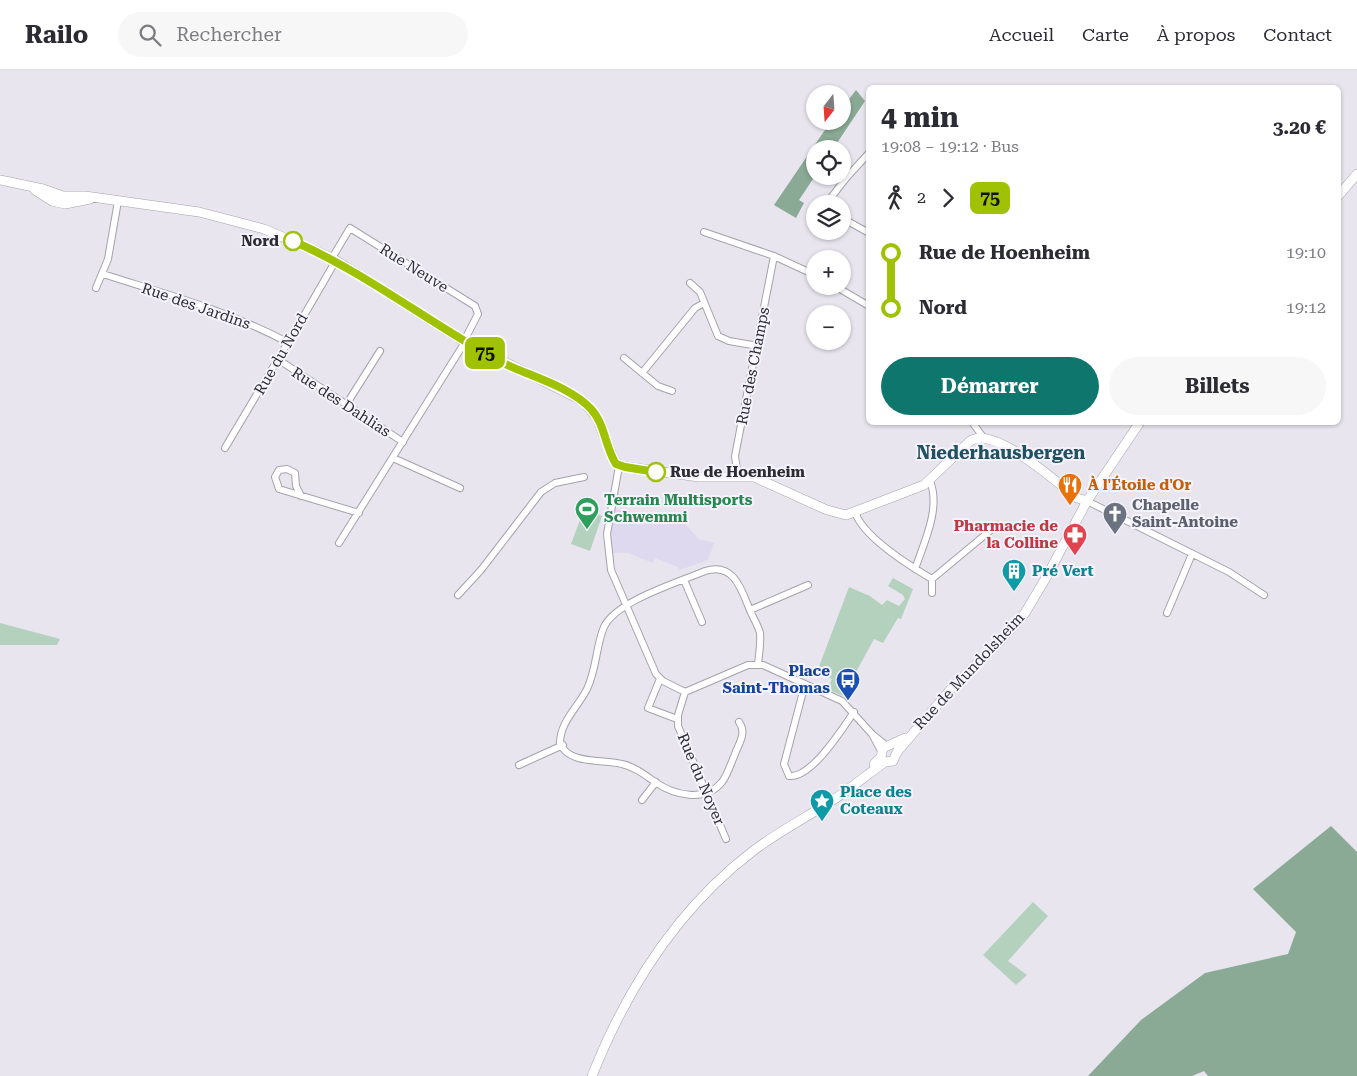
<!DOCTYPE html>
<html lang="fr">
<head>
<meta charset="utf-8">
<style>
  :root { --surface:#fff; --page:#f7f7f7; --text:#2b2b33; --muted:#7c7c81; --line:#e1e1e2; --accent:#0f766e }
  body { margin:0; font-family:"Roboto Serif",serif; background:var(--page); color:var(--text); height:100vh; display:flex; flex-direction:column; font-size:19px; white-space:nowrap }
  * { box-sizing:border-box; margin:0 }
  p { font-size:16px; color:var(--muted) }
  .icon { flex:none; width:28px; height:28px; fill:none; stroke:currentColor; stroke-width:2; stroke-linecap:round; stroke-linejoin:round }
  .map { position:relative; flex:1; overflow:hidden }
  .sheet { position:absolute; left:866px; top:15px; width:475px; height:340px; display:flex; flex-direction:column; background:var(--surface); border-radius:8px; box-shadow:0 1px 4px #0004 }
  .sheet>* { flex:none }
  .badge { padding:0 10px; border-radius:8px; font-size:18px; line-height:32px }
  .needle { width:32px; rotate:197deg }
  .controls { position:absolute; left:806px; top:15px; display:grid; gap:10px }
  .controls a { display:grid; place-items:center; width:45px; height:45px; border-radius:50%; background:var(--surface); box-shadow:0 1px 4px #0004; font-size:25px }
  .map>.badge { position:absolute; translate:-50% -50%; box-shadow:0 0 0 2px #fff }
  .legs { display:flex; align-items:center; gap:8px; height:55px; padding:0 15px; font-size:16px }
  .legs p { margin-inline-start:auto }
  .overview { display:flex; align-items:center; justify-content:space-between; height:85px; padding:0 15px }
  h1 { font-size:28px; font-weight:700; line-height:38px }
  .button { display:flex; gap:10px; margin-top:auto; padding:10px 15px }
  .button a { flex:1; height:58px; border-radius:30px; background:var(--accent); color:#fff; font-size:20px; font-weight:700; line-height:58px; text-align:center }
  .button a+a { background:var(--page); color:var(--text) }
  ul { padding:0 15px; list-style:none }
  li { display:flex; align-items:center; gap:18px; height:55px; font-size:19px }
  li i { display:grid; place-items:center; width:8px; height:100%; margin:0 6px; background:currentColor }
  li i::after { content:''; width:12px; height:12px; margin:-6px; border:4px solid; border-radius:50%; background:var(--surface) }
  li p { margin-inline-start:auto }
  li:first-child i { background:linear-gradient(#0000 50%,currentColor 0) }
  li:last-child i { background:linear-gradient(currentColor 50%,#0000 0) }
  header { display:flex; align-items:center; gap:30px; box-sizing:border-box; height:70px; padding:0 25px; background:var(--surface); border-bottom:1px solid var(--line) }
  header strong { font-size:24px }
  nav { display:flex; gap:28px; margin-inline-start:auto; font-size:18px }
  .search { width:350px; height:45px; background:var(--page); display:flex; align-items:center; gap:12px; box-sizing:border-box; padding:0 18px; border-radius:28px; color:var(--muted); font-size:19px }
  .map>svg:first-child { display:block }
  .education { fill:#dfd9ef }
  .green { fill:#b4d1be }
  .forest { fill:#8aaa95 }
  .lines { fill:none; stroke-linecap:round; stroke-linejoin:round }
  .street-casing { stroke:#a4a2ab; stroke-width:8 }
  .secondary-casing { stroke:#a4a2ab; stroke-width:10 }
  .street { stroke:#fff; stroke-width:6 }
  .secondary { stroke:#fff; stroke-width:9 }
  .line-1-casing { stroke:#fff; stroke-width:11 }
  .line-1 { stroke:#9fc204; stroke-width:8 }
  .stop-1-dot { fill:#fff; stroke:#9fc204; stroke-width:2.5 }
  .labels { text-anchor:middle; stroke-width:4; stroke-linejoin:round; paint-order:stroke }
  .stop-label { font-size:15px; font-weight:bold; fill:#2d2c30; stroke:#f5f3fd; text-anchor:end }
  .street-label { font-size:15px; fill:#2d2c30; stroke:#f5f3fd }
  .food-label { font-size:15px; font-weight:bold; fill:#c56008; stroke:#f5f3fd; text-anchor:start }
  .leisure-label { font-size:15px; font-weight:bold; fill:#27864d; stroke:#f5f3fd; text-anchor:start }
  .worship-label { font-size:15px; font-weight:bold; fill:#5b616d; stroke:#f5f3fd; text-anchor:start }
  .health-label { font-size:15px; font-weight:bold; fill:#be3a42; stroke:#f5f3fd; text-anchor:end }
  .culture-label { font-size:15px; font-weight:bold; fill:#0d838f; stroke:#f5f3fd; text-anchor:start }
  .transit-label { font-size:15px; font-weight:bold; fill:#164399; stroke:#f5f3fd; text-anchor:end }
  .quarter-label { font-size:18px; font-weight:bold; fill:#205163; stroke:#f5f3fd }
</style>
</head>
<body>
<header>
<strong>Railo</strong>
<div class="search"><svg class="icon" aria-label="search" viewBox="0 0 24 24"><circle cx="10" cy="10" r="6"/><path d="M15 15l6 6"/></svg>Rechercher</div>
<nav><a>Accueil</a><a>Carte</a><a>À propos</a><a>Contact</a></nav>
</header>
<div class="map">
<svg width="1357" height="1006" viewBox="0 0 1357 1006">
  <rect width="100%" height="100%" fill="#e8e5ef"/>
  <path class="education" d="M 615,439 L 683,452 L 699,469 L 714,473 L 708,490 L 680,500 L 678,497 L 655,488 L 653,493 L 628,483 L 612,483 L 611,461 Z"/>
  <path class="green" d="M 584,439 L 602,446 L 590,481 L 571,474 Z
    M 893,508 L 913,519 L 901,549 L 898,548 L 883,573 L 874,569 L 843,626 L 827,619 L 832,609 L 817,602 L 849,517 L 870,526 L 882,535 L 887,530 L 899,536 L 905,529 L 903,525 L 888,516 Z
    M 0,553 L 60,569 L 57,575 L 0,575 Z
    M 1033,832 L 1048,846 L 1008,891 L 1027,905 L 1016,915 L 983,885 Z"/>
  <path class="forest" d="M 856,20 L 865,31 L 833,79 L 815,79 L 815,106 L 799,130 L 804,133 L 796,148 L 774,135 L 831,51 L 842,51 L 843,37 Z
    M 1331,756 L 1357,782 L 1357,1006 L 1208,1006 L 1204,1001 L 1192,1006 L 1088,1006 L 1141,950 L 1205,903 L 1288,884 L 1296,862 L 1253,819 Z"/>
  <g class="lines">
    <defs>
      <path id="street" d="M 826,134 L 847,107 L 869,83
        M 842,148 L 869,163
        M 704,162 L 774,186 L 815,205
        M 332,188 L 350,158 L 475,236 L 478,244 L 464,271
        M 103,204 C 165,224 229,241 287,272
        M 690,213 L 700,222 L 718,266 L 729,271 L 758,276
        M 835,216 L 869,236
        M 96,218 L 108,189 L 118,131
        M 624,288 L 658,316 L 672,321
        M 279,290 L 403,372
        M 642,303 L 695,238 L 704,233
        M 346,335 L 380,281
        M 972,352 L 983,367
        M 225,378 C 262,315 300,254 336,190
        M 393,388 L 460,418
        M 619,396 L 607,464 L 611,500 L 656,604 L 663,611 L 685,622 L 678,645 L 678,656 L 726,769
        M 738,407 L 735,386 L 774,186
        M 301,426 L 296,416 L 295,403 L 287,399 L 279,400 L 275,407 L 279,419 L 359,443
        M 1087,431 L 1229,502 L 1264,525
        M 855,442 C 863,467 910,496 932,509 L 932,523
        M 339,473 L 465,272
        M 915,499 C 924,473 941,438 930,411
        M 932,509 L 997,455
        M 684,510 L 702,552
        M 458,525 L 481,500 L 541,422 L 555,413 L 584,407
        M 750,540 L 808,515
        M 1167,543 L 1192,484
        M 660,609 L 648,638 L 677,649
        M 805,614 L 784,694 L 789,706 C 811,709 843,658 854,642
        M 685,622 L 748,595 L 763,595 L 842,631 L 872,664
        M 739,652 C 747,663 739,673 735,684 C 731,693 728,704 722,712 C 705,733 674,725 655,712 C 645,705 635,697 622,694 C 604,689 568,695 560,673 C 560,652 578,637 587,619 C 597,598 596,575 604,557 C 616,531 679,512 705,501 C 733,492 741,518 749,538 C 752,546 758,555 760,563 C 761,573 759,585 758,594
        M 881,681 L 872,664 L 887,676
        M 519,695 L 563,675
        M 642,730 L 656,712"/>
      <path id="secondary" d="M 0,110 L 43,119 L 63,126 L 85,126 L 199,142 L 264,159 L 332,188 L 465,272 L 583,331 L 597,348 L 614,390 L 621,396 L 699,407 L 754,407 L 827,440 L 846,445 L 924,415 L 970,371 C 994,355 1056,412 1077,428 L 1087,431
        M 35,120 L 52,131 L 65,134 L 90,129
        M 1339,125 L 1357,104
        M 897,682 L 951,619 L 1001,570 L 1025,543 L 1047,506 L 1087,431 L 1140,352
        M 874,694 L 881,687 L 883,678 L 905,668
        M 592,1006 C 627,918 677,839 753,781 C 778,762 807,747 833,730 C 851,718 868,704 885,692 L 893,691 L 897,682"/>
    </defs>
    <use href="#street" class="street-casing"/>
    <use href="#secondary" class="secondary-casing"/>
    <use href="#street" class="street"/>
    <use href="#secondary" class="secondary"/>
  </g>
  <g class="lines">
    <defs>
      <path id="line-1" d="M 293,171 C 366,203 428,252 497,290 C 525,305 569,315 591,339 C 605,354 605,377 616,394 L 625,397 L 656,402"/>
    </defs>
    <use href="#line-1" class="line-1-casing"/>
    <use href="#line-1" class="line-1"/>
  </g>
  <defs>
    <symbol id="restaurant-pin" viewBox="-11 -11 22 30"><path d="M0 17L-7.5 6A9.5 9.5 0 1 1 7.5 6Z" fill="#e8710a" stroke="#f5f3fd"/><path d="M-5-6h1v4h1v-4h1v4h1v-4h1v5L-1.5 .5V6h-2V.5L-5-1ZM5-6V6H3V1.5H1.5Q1.5-4 5-6Z" fill="#fff"/></symbol>
    <symbol id="stadium-pin" viewBox="-11 -11 22 30"><path d="M0 17L-7.5 6A9.5 9.5 0 1 1 7.5 6Z" fill="#2e9e5b" stroke="#f5f3fd"/><path d="M0-5a6.5 5 0 1 0 0 10a6.5 5 0 1 0 0-10ZM-3.5-1.8h7v3.6h-7Z" fill="#fff"/></symbol>
    <symbol id="church-pin" viewBox="-11 -11 22 30"><path d="M0 17L-7.5 6A9.5 9.5 0 1 1 7.5 6Z" fill="#6b7280" stroke="#f5f3fd"/><path d="M-1.2-6h2.4v3.5h3.3v2.4h-3.3V6h-2.4V-.1h-3.3v-2.4h3.3Z" fill="#fff"/></symbol>
    <symbol id="pharmacy-pin" viewBox="-11 -11 22 30"><path d="M0 17L-7.5 6A9.5 9.5 0 1 1 7.5 6Z" fill="#e0444e" stroke="#f5f3fd"/><path d="M-2-6h4v4h4v4h-4v4h-4v-4h-4v-4h4Z" fill="#fff"/></symbol>
    <symbol id="building-pin" viewBox="-11 -11 22 30"><path d="M0 17L-7.5 6A9.5 9.5 0 1 1 7.5 6Z" fill="#0f9aa8" stroke="#f5f3fd"/><path d="M-4-6H4V6H1V3H-1V6H-4ZM-2.5-4.3h1.7v1.8h-1.7ZM.8-4.3h1.7v1.8H.8ZM-2.5-1h1.7V.8h-1.7ZM.8-1h1.7V.8H.8Z" fill="#fff"/></symbol>
    <symbol id="bus-pin" viewBox="-11 -11 22 30"><path d="M0 17L-7.5 6A9.5 9.5 0 1 1 7.5 6Z" fill="#1a4fb4" stroke="#f5f3fd"/><path d="M-5-6H5V4H4V6H2V4H-2V6H-4V4H-5ZM-3.5-4V0h7V-4ZM-3.5 1.2v1.5H-2V1.2ZM2 1.2v1.5H3.5V1.2Z" fill="#fff"/></symbol>
    <symbol id="sight-pin" viewBox="-11 -11 22 30"><path d="M0 17L-7.5 6A9.5 9.5 0 1 1 7.5 6Z" fill="#0f9aa8" stroke="#f5f3fd"/><path d="M0-6L1.8-2.2L6-1.7L2.9 1.2L3.7 5.4L0 3.3L-3.7 5.4L-2.9 1.2L-6-1.7L-1.8-2.2Z" fill="#fff"/></symbol>
  </defs>
  <g fill-rule="evenodd">
    <use href="#restaurant-pin" x="1056" y="401" width="28" height="38"/>
    <use href="#stadium-pin" x="573" y="425" width="28" height="38"/>
    <use href="#church-pin" x="1101" y="430" width="28" height="38"/>
    <use href="#pharmacy-pin" x="1061" y="451" width="28" height="38"/>
    <use href="#building-pin" x="1000" y="487" width="28" height="38"/>
    <use href="#bus-pin" x="834" y="596" width="28" height="38"/>
    <use href="#sight-pin" x="808" y="717" width="28" height="38"/>
  </g>
  <g class="stop-1-dot">
    <circle cx="293" cy="171" r="9"/>
    <circle cx="656" cy="402" r="9"/>
  </g>
  <g class="labels">
    <g class="stop-label">
      <text x="279" y="176">Nord</text>
      <text x="670" y="407" text-anchor="start">Rue de Hoenheim</text>
    </g>
    <g class="street-label">
      <text transform="translate(414 198) rotate(32)" y="5">Rue Neuve</text>
      <text transform="translate(196 236) rotate(19)" y="5">Rue des Jardins</text>
      <text transform="translate(281 284) rotate(-60)" y="5">Rue du Nord</text>
      <text transform="translate(753 296) rotate(-79)" y="5">Rue des Champs</text>
      <text transform="translate(341 332) rotate(33)" y="5">Rue des Dahlias</text>
      <text transform="translate(969 601) rotate(-47)" y="5">Rue de Mundolsheim</text>
      <text transform="translate(701 709) rotate(67)" y="5">Rue du Noyer</text>
    </g>
    <g class="food-label">
      <text x="1088" y="420">À l'Étoile d'Or</text>
    </g>
    <g class="leisure-label">
      <text x="604" y="435">Terrain Multisports<tspan x="604" dy="17">Schwemmi</tspan></text>
    </g>
    <g class="worship-label">
      <text x="1132" y="440">Chapelle<tspan x="1132" dy="17">Saint-Antoine</tspan></text>
    </g>
    <g class="health-label">
      <text x="1058" y="461">Pharmacie de<tspan x="1058" dy="17">la Colline</tspan></text>
    </g>
    <g class="culture-label">
      <text x="1032" y="506">Pré Vert</text>
      <text x="840" y="727">Place des<tspan x="840" dy="17">Coteaux</tspan></text>
    </g>
    <g class="transit-label">
      <text x="830" y="606">Place<tspan x="830" dy="17">Saint-Thomas</tspan></text>
    </g>
    <g class="quarter-label">
      <text x="1001" y="389">Niederhausbergen</text>
    </g>
  </g>
</svg>
<div class="controls">
<a><svg class="needle" viewBox="-14 -14 28 28"><path d="M0-13l5 13h-10z" fill="#e53935"/><path d="M0 13l5-13h-10z" fill="#7c7c81"/></svg></a>
<a><svg class="icon" aria-label="locate" viewBox="0 0 24 24"><circle cx="12" cy="12" r="6"/><path d="M12 2v4M12 18v4M2 12h4M18 12h4"/></svg></a>
<a><svg class="icon" aria-label="layers" viewBox="0 0 24 24"><path d="M12 4l9 5-9 5-9-5zM3 14l9 5 9-5"/></svg></a>
<a>+</a>
<a>−</a>
</div>
<b class="badge" style="left:485px;top:283px;background:#9fc204;color:#111">75</b>
<section class="sheet">
<div class="overview"><div><h1>4 min</h1><p>19:08 – 19:12 · Bus</p></div><b>3.20 €</b></div>
<div class="legs"><svg class="icon" aria-label="walk" viewBox="0 0 24 24"><circle cx="13" cy="4" r="2"/><path d="M13 8l-2 6 4 7M11 14l-3 7M7 12l3-4h3l4 4"/></svg>2<svg class="icon" aria-label="forward" viewBox="0 0 24 24"><path d="M9 5l7 7-7 7"/></svg><b class="badge" style="background:#9fc204;color:#111">75</b></div>
<ul>
<li><i style="color:#9fc204"></i><b>Rue de Hoenheim</b><p>19:10</p></li>
<li><i style="color:#9fc204"></i><b>Nord</b><p>19:12</p></li>
</ul>
<div class="button"><a>Démarrer</a><a>Billets</a></div>
</section>
</div>
</body>
</html>
